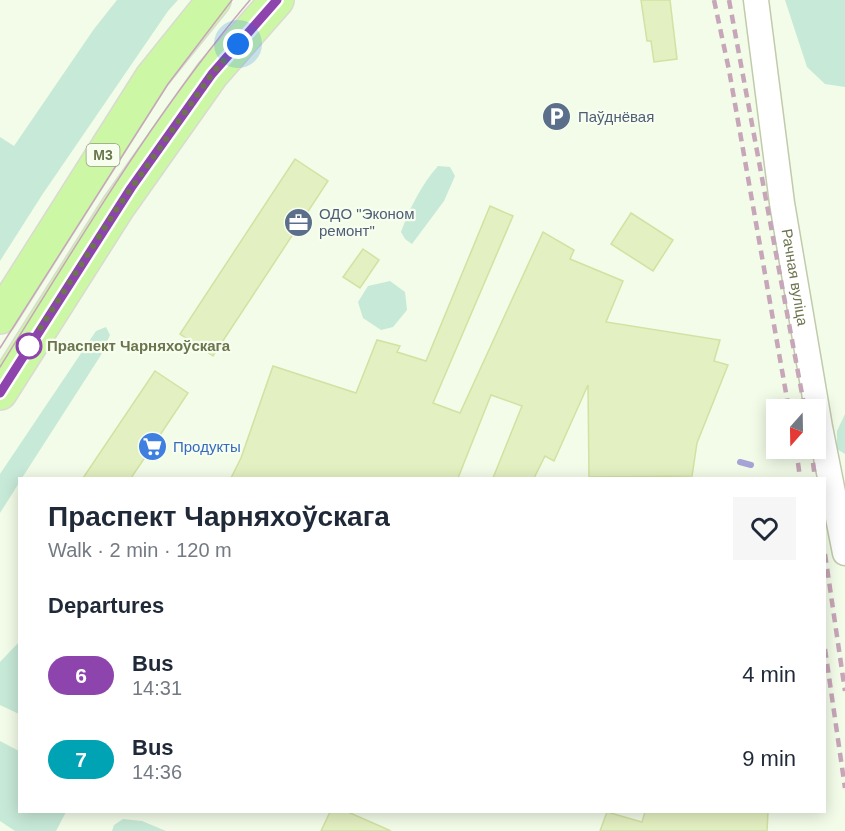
<!DOCTYPE html>
<html lang="en">
<head>
<meta charset="utf-8">
<style>
  :root { --surface:#fff; --page:#f6f6f7; --text:#1f2937; --muted:#747a83 }
  body { margin:0; font-family:Helvetica,sans-serif; background:var(--page); color:var(--text); height:100vh; display:flex; flex-direction:column; font-size:22px; white-space:nowrap }
  * { box-sizing:border-box; margin:0 }
  p { font-size:20px; color:var(--muted) }
  .icon { flex:none; width:33px; height:33px; fill:none; stroke:currentColor; stroke-width:2; stroke-linecap:round; stroke-linejoin:round }
  .map { position:relative; flex:1; overflow:hidden }
  .sheet { position:absolute; left:18px; top:477px; width:808px; height:336px; display:flex; flex-direction:column; background:var(--surface); border-radius:0px; box-shadow:0 3px 15px #0003 }
  .sheet>* { flex:none }
  .badge { padding:0 12px; border-radius:20px; font-size:21px; line-height:39px }
  .needle { width:39px; rotate:200deg }
  .tools { position:absolute; left:766px; top:399px; display:grid; gap:12px }
  .tools a { display:grid; place-items:center; width:60px; height:60px; border-radius:0px; background:var(--surface); box-shadow:0 3px 15px #0003; font-size:30px }
  .you { position:absolute; width:30px; height:30px; margin:-15px; border:4px solid #fff; border-radius:50%; background:#1a73e8; box-shadow:0 0 0 9px #1a73e833 }
  .map>.badge { position:absolute; translate:-50% -50%; box-shadow:0 0 0 3px #fff }
  h2 { padding:0 30px; font-size:22px; line-height:54px }
  .round { display:grid; place-items:center; flex:none; width:63px; height:63px; border-radius:0px; background:var(--page) }
  .overview { display:flex; align-items:center; justify-content:space-between; height:102px; padding:0 30px }
  h1 { font-size:28px; font-weight:700; line-height:45px }
  ul { padding:0; list-style:none }
  li { display:flex; align-items:center; gap:18px; height:84px; padding:0 30px }
  li div { flex:1 }
  li b { display:block; font-size:22px }
  li em { font-style:normal }
  li .badge { min-width:66px; font-weight:700; text-align:center }
  .map>svg:first-child { display:block }
  .green { fill:#c7e9d7 }
  .lines { fill:none; stroke-linecap:round; stroke-linejoin:round }
  .stream { stroke:#a6a4d6; stroke-width:6 }
  .building { fill:#e3f0c1; stroke:#d1e2a2; stroke-width:1.5 }
  .street-casing { stroke:#c1cbac; stroke-width:27 }
  .primary-casing { stroke:#d9dbd1; stroke-width:36 }
  .street { stroke:#fff; stroke-width:24 }
  .primary { stroke:#ccf7a4; stroke-width:33 }
  .tram { stroke:#c6a6b8; stroke-width:1.5 }
  .rail { stroke:#c6a6b8; stroke-width:4.5; stroke-dasharray:9 6; stroke-linecap:butt }
  .line-casing { stroke:#fff; stroke-width:14 }
  .line { stroke:#8e44ad; stroke-width:9 }
  .walk { stroke:#6c754d; stroke-width:6; stroke-dasharray:0 10.8 }
  .stop-dot { fill:#fff; stroke:#8e44ad; stroke-width:3 }
  .labels { text-anchor:middle; stroke-width:4.5; stroke-linejoin:round; paint-order:stroke }
  .shield { fill:#f7feef; stroke:#969e7e; stroke-width:1.5 }
  .shield-label { font-size:14px; font-weight:bold; fill:#6c754d }
  .service-label { font-size:15px; fill:#4e5e75; stroke:#f7feef; text-anchor:start }
  .street-label { font-size:15px; fill:#6c754d; stroke:#f7feef }
  .stop-label { font-size:15px; font-weight:bold; fill:#6c754d; stroke:#f7feef; text-anchor:start }
  .shop-label { font-size:15px; fill:#366cbe; stroke:#f7feef; text-anchor:start }
</style>
</head>
<body>
<div class="map">
<svg width="845" height="831" viewBox="0 0 845 831">
  <rect width="100%" height="100%" fill="#f2fce8"/>
  <path class="green" d="M 117,0 L 178,0 L 168,11 L 42,195 L 0,261 L 0,137 L 14,146 L 94,29 Z
    M 785,0 L 845,0 L 845,87 L 825,84 L 807,67 Z
    M 438,166 L 450,167 L 455,176 L 444,201 L 412,244 L 405,239 L 401,232 C 410,208 421,185 438,166 Z
    M 390,281 L 405,292 L 407,310 L 393,327 L 381,330 L 363,318 L 358,302 L 368,286 Z
    M 106,327 L 110,335 L 101,355 L 22,478 L 20,478 L 19,483 L 0,513 L 0,474 L 96,331 Z
    M 845,414 L 845,454 L 837,449 L 837,431 Z
    M 19,642 L 19,714 L 0,705 L 0,662 Z
    M 0,741 L 19,751 L 20,812 L 66,812 L 56,831 L 15,831 L 0,821 Z
    M 123,819 L 142,821 L 166,831 L 112,831 L 114,825 Z"/>
  <g class="lines">
    <path class="stream" d="M 740,462 L 751,465"/>
  </g>
  <path class="building" d="M 641,0 L 670,0 L 677,59 L 654,62 L 651,41 L 647,41 Z
    M 295,159 L 328,181 L 213,356 L 180,334 Z
    M 490,206 L 513,216 L 433,403 L 460,413 L 543,232 L 574,250 L 570,259 L 623,281 L 606,322 L 720,340 L 714,361 L 728,365 L 697,443 L 692,476 L 589,477 L 588,385 L 554,461 L 545,456 L 534,478 L 493,478 L 522,406 L 491,395 L 458,478 L 231,478 L 241,458 L 273,366 L 356,393 L 377,340 L 400,346 L 397,352 L 426,361 Z
    M 631,213 L 673,240 L 653,271 L 611,244 Z
    M 363,249 L 379,260 L 360,288 L 343,277 Z
    M 155,371 L 188,393 L 152,447 L 131,478 L 83,478 Z
    M 330,812 L 348,812 L 391,831 L 321,831 Z
    M 607,812 L 642,822 L 645,812 L 768,812 L 767,831 L 600,831 Z"/>
  <g class="lines">
    <defs>
      <g id="street">
        <path id="s1" d="M 756,0 L 782,203 L 820,427 L 845,553"/>
      </g>
      <path id="primary" d="M 0,317 L 152,77 L 214,0
        M 0,393 L 118,207 L 212,74 L 277,0"/>
    </defs>
    <use href="#street" class="street-casing"/>
    <use href="#primary" class="primary-casing"/>
    <use href="#street" class="street"/>
    <use href="#primary" class="primary"/>
    <path class="tram" d="M 0,348 L 168,84 L 232,0
      M 0,367 C 79,241 154,113 250,0"/>
    <path class="rail" d="M 714,0 L 729,70 L 789,410
      M 729,0 L 805,410
      M 796,448 L 800,478
      M 811,448 L 815,478
      M 825,554 L 845,691
      M 825,649 L 845,788"/>
  </g>
  <g class="lines">
    <defs>
      <path id="line" d="M 0,393 L 131,188 L 212,74 L 277,0"/>
    </defs>
    <use href="#line" class="line-casing"/>
    <use href="#line" class="line"/>
    <path class="walk" d="M 29,346 L 118,207 L 212,74 L 238,44"/>
  </g>
  <defs>
    <symbol id="parking-disc" viewBox="-11 -11 22 22"><circle r="9.5" fill="#5c6f8a" stroke="#f7feef"/><path d="M-3.5-5.5H1a3.5 3.5 0 0 1 0 7H-1V5.5H-3.5ZM-1-3.4V-.6H.8a1.4 1.4 0 0 0 0-2.8Z" fill="#fff"/></symbol>
    <symbol id="office-disc" viewBox="-11 -11 22 22"><circle r="9.5" fill="#5c6f8a" stroke="#f7feef"/><path d="M-6-3h4V-5.5h4V-3h4V5H-6ZM-1-4.5V-3h2v-1.5ZM-6 0V1H6V0Z" fill="#fff"/></symbol>
    <symbol id="supermarket-disc" viewBox="-11 -11 22 22"><circle r="9.5" fill="#3f7fe0" stroke="#f7feef"/><path d="M-6-5.5h2.5l.6 2H6L4.5 2H-2.5L-4.4-4H-6ZM-1.5 3.2a1.3 1.3 0 1 0 .1 0ZM3 3.2a1.3 1.3 0 1 0 .1 0Z" fill="#fff"/></symbol>
  </defs>
  <g fill-rule="evenodd">
    <use href="#parking-disc" x="540" y="100" width="33" height="33"/>
    <use href="#office-disc" x="282" y="206" width="33" height="33"/>
    <use href="#supermarket-disc" x="136" y="430" width="33" height="33"/>
  </g>
  <circle class="stop-dot" cx="29" cy="346" r="12"/>
  <g class="labels">
    <rect class="shield" x="86.5" y="144" width="33" height="22" rx="4.5"/>
    <g class="shield-label">
      <text x="103" y="160">М3</text>
    </g>
    <g class="service-label">
      <text x="578" y="122">Паўднёвая</text>
      <text x="319" y="219">ОДО "Эконом<tspan x="319" dy="17">ремонт"</tspan></text>
    </g>
    <g class="street-label">
      <text dy="5" stroke="none"><textPath href="#s1" startOffset="280">Рачная вуліца</textPath></text>
    </g>
    <g class="stop-label">
      <text x="47" y="351">Праспект Чарняхоўскага</text>
    </g>
    <g class="shop-label">
      <text x="173" y="452">Продукты</text>
    </g>
  </g>
</svg>
<div class="tools">
<a><svg class="needle" viewBox="-14 -14 28 28"><path d="M0-13l5 13h-10z" fill="#e53935"/><path d="M0 13l5-13h-10z" fill="#747a83"/></svg></a>
</div>
<div class="you" style="left:238px;top:44px"></div>
<section class="sheet">
<div class="overview"><div><h1>Праспект Чарняхоўскага</h1><p>Walk · 2 min · 120 m</p></div><a class="round"><svg class="icon" aria-label="heart" viewBox="0 0 24 24"><path d="M12 20l-8-8c-3-5 5-10 8-4 3-6 11-1 8 4z"/></svg></a></div>
<h2>Departures</h2>
<ul>
<li><span class="badge" style="background:#8e44ad;color:#fff">6</span><div><b>Bus</b><p>14:31</p></div><em>4 min</em></li>
<li><span class="badge" style="background:#00a3b4;color:#fff">7</span><div><b>Bus</b><p>14:36</p></div><em>9 min</em></li>
</ul>
</section>
</div>
</body>
</html>
